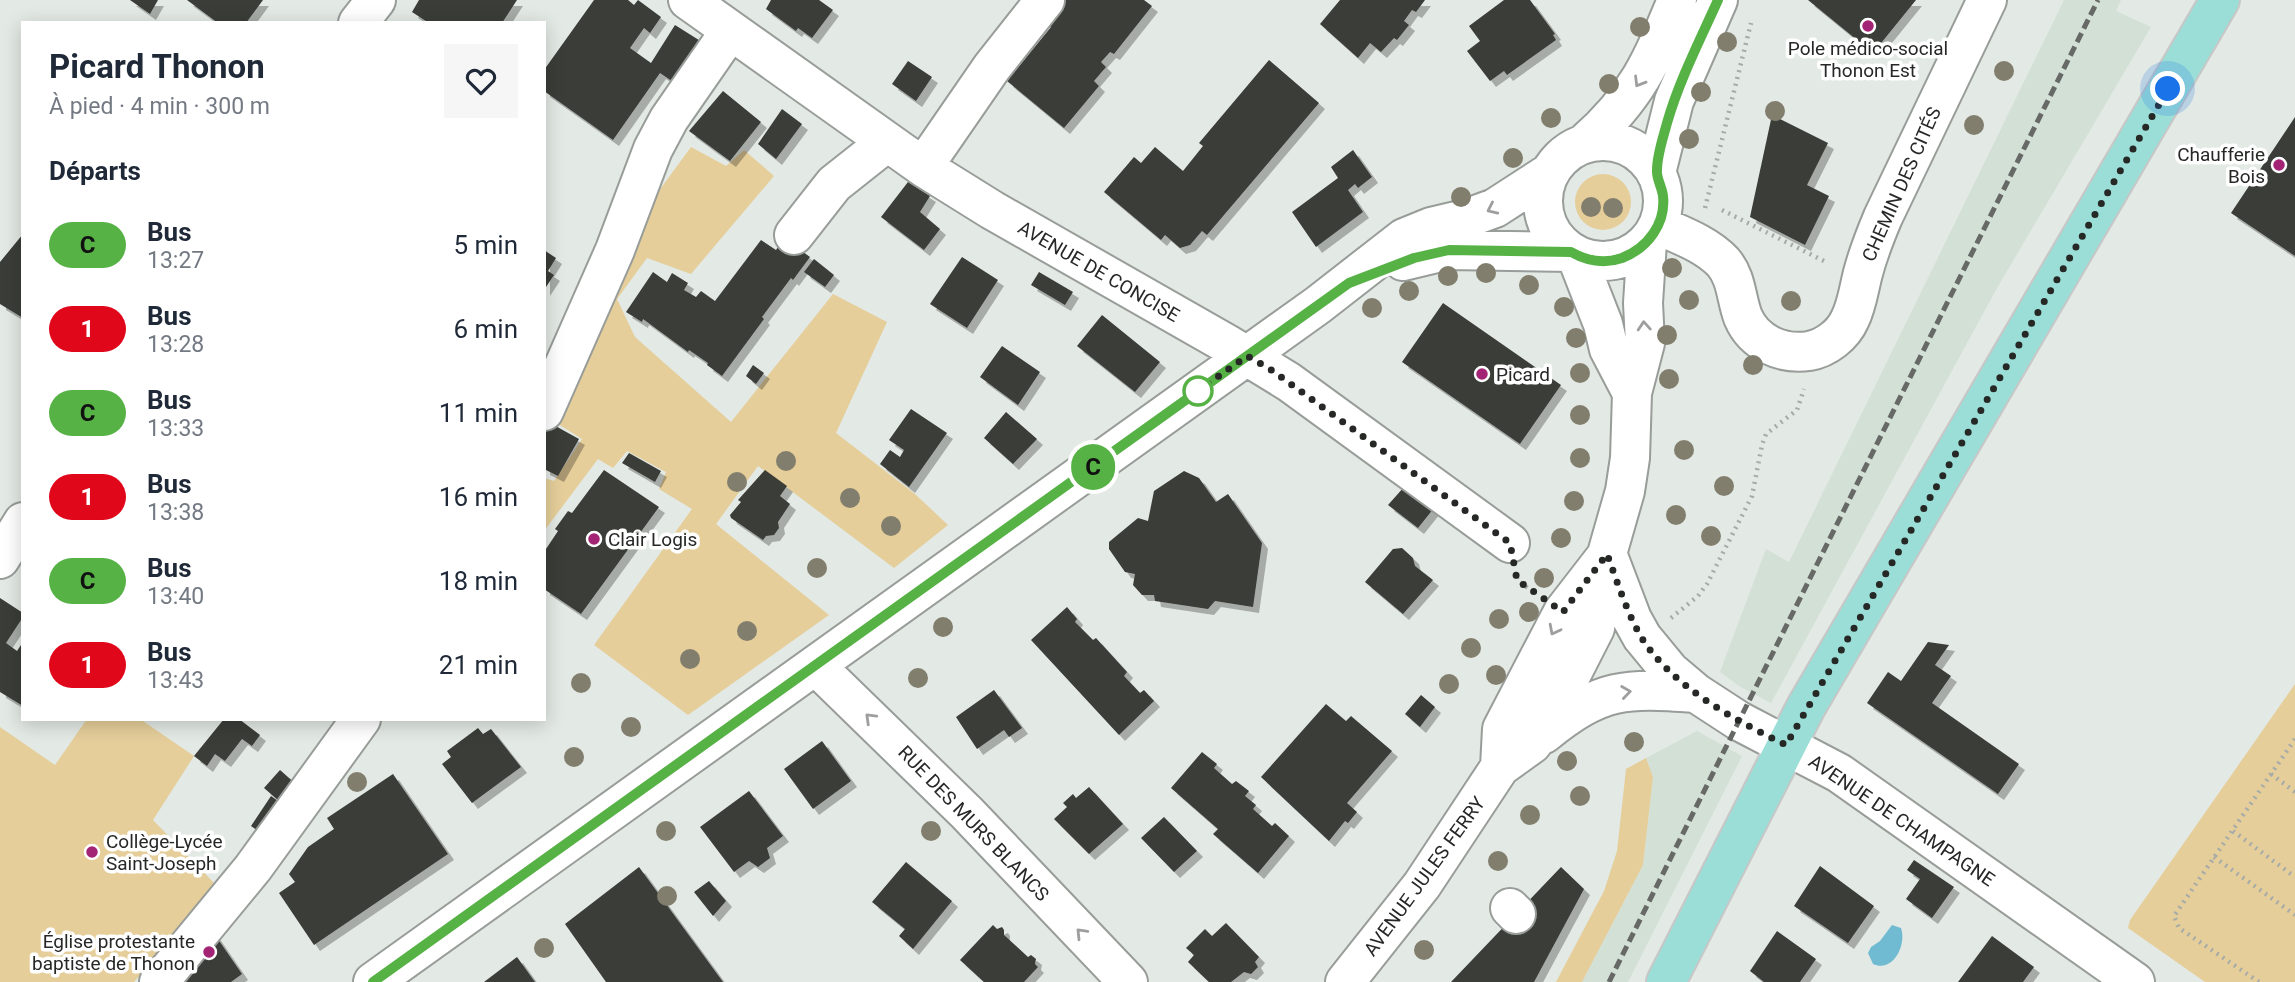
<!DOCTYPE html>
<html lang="fr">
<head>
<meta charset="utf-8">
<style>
  :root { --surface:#fff; --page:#f6f6f7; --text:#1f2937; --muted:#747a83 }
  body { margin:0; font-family:Roboto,sans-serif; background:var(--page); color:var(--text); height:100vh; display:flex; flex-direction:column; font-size:26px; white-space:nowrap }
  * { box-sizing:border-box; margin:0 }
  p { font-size:23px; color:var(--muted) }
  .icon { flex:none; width:38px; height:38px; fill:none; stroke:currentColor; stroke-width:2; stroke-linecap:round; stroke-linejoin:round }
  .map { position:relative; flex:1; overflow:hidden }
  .panel { position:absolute; left:21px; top:21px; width:525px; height:700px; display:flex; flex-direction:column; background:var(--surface); border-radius:0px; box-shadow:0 4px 18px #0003 }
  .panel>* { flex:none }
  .badge { padding:0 14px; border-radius:23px; font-size:24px; line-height:46px }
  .you { position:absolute; width:35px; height:35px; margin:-18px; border:5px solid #fff; border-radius:50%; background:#1a73e8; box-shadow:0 0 0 10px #1a73e833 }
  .map>.badge { position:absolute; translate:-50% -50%; box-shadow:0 0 0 4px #fff }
  h2 { padding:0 28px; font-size:26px; line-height:63px }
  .round { display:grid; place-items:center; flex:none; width:74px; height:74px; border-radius:0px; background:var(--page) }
  .overview { display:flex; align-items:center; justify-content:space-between; height:119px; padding:0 28px }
  h1 { font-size:33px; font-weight:700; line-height:52px }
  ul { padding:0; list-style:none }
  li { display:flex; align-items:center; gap:21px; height:84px; padding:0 28px }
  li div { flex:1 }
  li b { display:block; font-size:26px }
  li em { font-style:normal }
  li .badge { min-width:77px; font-weight:700; text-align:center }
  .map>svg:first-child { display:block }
  .built { fill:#d3e0d6 }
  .green { fill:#e5ce9a }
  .water { fill:#70bbd1 }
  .building { fill:#3b3c37; filter:url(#shadow) }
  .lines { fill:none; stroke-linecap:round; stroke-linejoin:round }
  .minor-casing { stroke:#989d99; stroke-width:42 }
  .major-casing { stroke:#c7c7c7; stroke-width:42 }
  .path { stroke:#a7aba7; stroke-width:4.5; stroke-dasharray:2 5; stroke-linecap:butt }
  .minor { stroke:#fff; stroke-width:38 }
  .major { stroke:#9aded7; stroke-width:38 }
  .rail { stroke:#666966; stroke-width:5; stroke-dasharray:10 5; stroke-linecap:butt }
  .tree { fill:#827e6d }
  .oneway { stroke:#9d9e9d }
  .line-casing { stroke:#fff; stroke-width:16 }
  .line { stroke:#57b246; stroke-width:10 }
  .walk { stroke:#262826; stroke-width:7; stroke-dasharray:0 12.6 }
  .poi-dot { fill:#a32474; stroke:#fff; stroke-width:2.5 }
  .stop-dot { fill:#fff; stroke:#57b246; stroke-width:3.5 }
  .labels { text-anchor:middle; stroke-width:7; stroke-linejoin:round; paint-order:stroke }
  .poi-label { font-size:19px; fill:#262826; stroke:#fff; text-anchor:start }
  .street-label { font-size:19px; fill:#262826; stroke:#fff }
</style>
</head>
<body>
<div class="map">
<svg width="2295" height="982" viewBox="0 0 2295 982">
  <defs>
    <filter id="shadow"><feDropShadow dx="6" dy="6" stdDeviation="0" flood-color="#0004"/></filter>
  </defs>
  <rect width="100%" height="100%" fill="#e3e9e4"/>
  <path class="built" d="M 2064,0 L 2121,0 L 2116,11 L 2151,27 L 1997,288 L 1771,703 L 1739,686 L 1720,672 L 1766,549 L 1789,562 Z
    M 1697,731 L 1742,756 L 1628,982 L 1582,982 L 1643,865 L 1653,777 L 1646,758 Z"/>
  <path class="green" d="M 691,147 L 726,166 L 744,150 L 774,176 L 691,274 L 647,258 L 617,299 L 635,337 L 731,422 L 833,294 L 887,322 L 836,433 L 915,494 L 948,525 L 894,568 L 758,466 L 716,524 L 829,615 L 688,715 L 594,645 L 692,509 L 659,489 L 666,472 L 627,451 L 613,468 L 598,459 L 544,531 L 544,478 L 554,481 L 582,439 L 552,420 L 636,222 Z
    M1575 202a28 28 0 1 1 56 0a28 28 0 1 1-56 0Z
    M 2295,684 L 2295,982 L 2205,982 L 2128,928 L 2130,920 Z
    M 87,719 L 140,719 L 194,756 L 153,820 L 216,885 L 134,982 L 0,982 L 0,727 L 55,765 Z
    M 1646,758 L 1653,777 L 1643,865 L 1582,982 L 1556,982 L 1604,891 L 1617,851 L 1626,769 Z"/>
  <path class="water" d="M 1892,925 L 1901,928 C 1907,945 1893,973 1873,964 L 1868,953 L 1871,947 L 1880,941 Z"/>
  <path class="building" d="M 130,0 L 158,0 L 150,14 Z
    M 187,0 L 263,0 L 246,23 L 218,23 Z
    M 419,0 L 517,0 L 502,23 L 429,23 L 412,12 Z
    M 594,0 L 628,0 L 634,5 L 638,0 L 661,17 L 650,33 L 644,28 L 630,48 L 651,63 L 675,25 L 702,42 L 685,90 L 660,73 L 613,140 L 544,91 L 544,70 Z
    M 771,0 L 819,0 L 833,10 L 812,38 L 798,28 L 796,31 L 766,9 Z
    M 1059,0 L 1144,0 L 1152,6 L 1114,54 L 1110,52 L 1101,62 L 1106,67 L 1094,81 L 1099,86 L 1064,128 L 1007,81 L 1051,27 L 1043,20 Z
    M 1340,0 L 1425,0 L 1416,12 L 1412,10 L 1404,21 L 1409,25 L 1397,40 L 1394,38 L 1381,52 L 1370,43 L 1358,58 L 1320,24 Z
    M 1504,0 L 1530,0 L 1555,34 L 1553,35 L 1556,40 L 1507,75 L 1504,71 L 1490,81 L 1467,51 L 1480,41 L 1469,26 Z
    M 1808,0 L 1916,0 L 1873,53 Z
    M 1269,60 L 1319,103 L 1207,235 L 1202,231 L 1190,245 L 1180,248 L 1165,235 L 1161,240 L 1104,192 L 1134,157 L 1141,163 L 1155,147 L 1183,171 L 1203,146 L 1199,143 Z
    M 908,61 L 932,77 L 916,101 L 892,84 Z
    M 723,91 L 761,122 L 730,161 L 689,131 Z
    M 782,109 L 802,124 L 776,159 L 758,144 Z
    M 1772,115 L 1828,143 L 1807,185 L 1829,196 L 1805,245 L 1750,217 Z
    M 2295,117 L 2295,256 L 2231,213 Z
    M 1353,150 L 1372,177 L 1358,188 L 1355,184 L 1348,190 L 1363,212 L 1316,247 L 1292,212 L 1338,178 L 1331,167 Z
    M 908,182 L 930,196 L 920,212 L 940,229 L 924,250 L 881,217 Z
    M 23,234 L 23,318 L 0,304 L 0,262 Z
    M 784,238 L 810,257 L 793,280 L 791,278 L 762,317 L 764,319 L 722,376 L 707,365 L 708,363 L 689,350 L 688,352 L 643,319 L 642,322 L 626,312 L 653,272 L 667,282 L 672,273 L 688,283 L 684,290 L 696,297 L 701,291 L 715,301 L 761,240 L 776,250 Z
    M 544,250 L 556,258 L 548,271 L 554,275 L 544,290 Z
    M 962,257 L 998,280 L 967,328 L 930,304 Z
    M 814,259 L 834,275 L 825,287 L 804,272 Z
    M 1039,272 L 1073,292 L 1065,305 L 1031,285 Z
    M 1443,303 L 1561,385 L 1520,444 L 1402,362 Z
    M 1102,315 L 1160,362 L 1135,392 L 1077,346 Z
    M 1002,346 L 1040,372 L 1018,405 L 980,377 Z
    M 753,365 L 764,373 L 756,384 L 746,376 Z
    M 911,409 L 947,433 L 909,487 L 880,464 L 890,450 L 900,457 L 904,450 L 889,440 Z
    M 1006,412 L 1037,439 L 1013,464 L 984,438 Z
    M 550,423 L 579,439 L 558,476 L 544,469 L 544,433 Z
    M 629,453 L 661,471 L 655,482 L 622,463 Z
    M 604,470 L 659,507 L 581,614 L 544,589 L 544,547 L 546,549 L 558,531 L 555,529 L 568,511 L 572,513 Z
    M 765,470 L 787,486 L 780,496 L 790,504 L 778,522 L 779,528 L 774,535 L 766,536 L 763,540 L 731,518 L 730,515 L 741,502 L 738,500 Z
    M 1184,471 L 1199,478 L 1216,502 L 1228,494 L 1262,543 L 1253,607 L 1215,601 L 1208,609 L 1155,601 L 1154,595 L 1142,595 L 1133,585 L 1135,574 L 1125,572 L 1109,549 L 1109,542 L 1138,518 L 1148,521 L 1154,491 Z
    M 1404,487 L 1434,508 L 1418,528 L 1388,505 Z
    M 1402,548 L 1413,558 L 1415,566 L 1433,580 L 1403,614 L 1365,582 L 1393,549 Z
    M 0,598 L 23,613 L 23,617 L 6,643 L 17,651 L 23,642 L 23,706 L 0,692 Z
    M 1067,607 L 1077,619 L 1075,622 L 1093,640 L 1096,638 L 1127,672 L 1124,676 L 1140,693 L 1144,690 L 1154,701 L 1119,735 L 1031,640 Z
    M 1928,642 L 1949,645 L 1935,665 L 1951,676 L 1932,703 L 2019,764 L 1998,794 L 1867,703 L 1888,672 L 1901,681 Z
    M 994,690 L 1022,728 L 1009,737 L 1004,730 L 977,749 L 956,717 Z
    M 1421,695 L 1435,707 L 1420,727 L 1405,714 Z
    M 1326,704 L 1346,721 L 1351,716 L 1392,751 L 1347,803 L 1357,812 L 1348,823 L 1345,821 L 1329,841 L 1261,777 Z
    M 224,719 L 239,719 L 260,735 L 252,746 L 242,739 L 225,761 L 215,754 L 207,766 L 194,756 Z
    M 478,728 L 483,734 L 491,729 L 521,767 L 472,803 L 442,764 L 451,757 L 447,751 Z
    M 822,741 L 851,781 L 813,809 L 784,769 Z
    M 1202,752 L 1217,764 L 1214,768 L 1232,784 L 1236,781 L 1249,791 L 1245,796 L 1256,805 L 1253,809 L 1272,826 L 1275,823 L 1289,836 L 1258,873 L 1213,834 L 1218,829 L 1171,788 Z
    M 280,770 L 297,785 L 267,837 L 251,826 L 271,796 L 285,806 L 264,788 Z
    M 393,774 L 448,854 L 314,945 L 279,893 L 295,882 L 289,874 L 308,847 L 334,829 L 327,818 Z
    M 1089,787 L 1123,824 L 1089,854 L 1054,819 L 1067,807 L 1063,803 L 1073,794 L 1076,798 Z
    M 749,791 L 783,836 L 767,848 L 770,858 L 758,867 L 749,861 L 734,872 L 700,827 Z
    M 1164,817 L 1197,851 L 1174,872 L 1141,838 Z
    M 1914,860 L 1954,887 L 1932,918 L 1906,899 L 1920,879 L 1907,870 Z
    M 906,862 L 952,901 L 913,949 L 899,936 L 905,929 L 872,902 Z
    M 1820,866 L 1874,906 L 1848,943 L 1794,906 Z
    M 639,867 L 723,982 L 606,982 L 565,924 Z
    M 1561,867 L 1584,889 L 1534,982 L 1451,982 Z
    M 709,881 L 726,901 L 713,916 L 694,892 Z
    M 1226,923 L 1259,957 L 1255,962 L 1258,967 L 1251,974 L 1244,972 L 1231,982 L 1209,982 L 1188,962 L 1194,955 L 1186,948 L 1205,929 L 1212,936 Z
    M 993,925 L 997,929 L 1002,927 L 1004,930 L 1004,935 L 1028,957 L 1031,955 L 1036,959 L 1035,964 L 1038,967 L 1024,982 L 984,982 L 960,960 Z
    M 211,929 L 242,974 L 231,982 L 166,982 Z
    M 1777,931 L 1816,959 L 1800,982 L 1764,982 L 1750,971 Z
    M 1992,936 L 2034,967 L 2023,982 L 1958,982 Z
    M 517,957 L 535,982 L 484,982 Z"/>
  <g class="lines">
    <defs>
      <path id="minor" d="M 688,0 L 923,167 L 992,210 L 1227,344 L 1289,382 L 1510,543
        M 358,23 L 376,0
        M1543 201a60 60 0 1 1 120 0a60 60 0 1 1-120 0Z
        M 1585,143 C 1637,97 1651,63 1677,0
        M 923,167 L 992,67 L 1045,0
        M 1656,173 L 1674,101 L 1718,0
        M 1658,225 C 1680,235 1706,244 1723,262 C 1737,278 1736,299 1743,317 C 1754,343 1782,355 1809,351 C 1826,348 1843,335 1850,319 C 1857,305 1859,288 1863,273 C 1868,254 1875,236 1883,217 L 1987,0
        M 794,235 L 834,184 L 887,142
        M 1576,255 L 1603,324 L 1609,349 L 1632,393
        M 1403,261 L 1449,250 L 1571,252
        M 544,411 L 615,250 L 653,149 L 669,119 L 730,31
        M 1608,556 L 1632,619 L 1642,637 L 1670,671 L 1696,693 L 1739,721 L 1839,773 L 2135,982
        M 0,559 L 23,522
        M 816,666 L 967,813 L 1128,982
        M 1544,734 C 1602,687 1625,688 1696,693
        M 1500,767 L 1502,729 L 1563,612 L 1604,559
        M 1510,908 L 1516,914
        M 159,982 L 253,868 L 361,719
        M 373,982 L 1318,305 L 1404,238 L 1431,227 L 1465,219 L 1495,208 L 1549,173
        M 1345,982 L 1422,885 L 1500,767 L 1532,744 L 1544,728 L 1595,628 L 1607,554 L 1625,491 L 1630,458 L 1632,393 L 1645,343 L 1643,303 L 1647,242"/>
      <path id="major" d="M 1666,982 L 1806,707 L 2220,0"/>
    </defs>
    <use href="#minor" class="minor-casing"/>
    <use href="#major" class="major-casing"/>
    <path class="path" d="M 1705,208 L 1751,23
      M 1722,210 L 1828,263
      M 1517,577 L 1517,580 L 1533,592
      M 1671,618 L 1698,596 L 1707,584 L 1752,496 L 1762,445 L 1766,434 L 1797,410 L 1804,389
      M 2271,774 L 2295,792
      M 2233,831 L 2295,877
      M 2214,857 L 2295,915
      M 2259,982 L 2179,928 L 2174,916 L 2295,739"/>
    <use href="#minor" class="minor"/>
    <use href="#major" class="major"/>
    <path class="rail" d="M 1609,982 L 2098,0"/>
  </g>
  <g class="tree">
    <circle cx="1640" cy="27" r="10"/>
    <circle cx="1727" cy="42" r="10"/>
    <circle cx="2004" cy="71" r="10"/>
    <circle cx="1609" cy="84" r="10"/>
    <circle cx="1701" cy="92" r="10"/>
    <circle cx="1775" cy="111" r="10"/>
    <circle cx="1551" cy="118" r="10"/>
    <circle cx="1974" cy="125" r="10"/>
    <circle cx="1689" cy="139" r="10"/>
    <circle cx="1513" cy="158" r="10"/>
    <circle cx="1461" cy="197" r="10"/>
    <circle cx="1591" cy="207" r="10"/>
    <circle cx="1613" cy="208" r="10"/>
    <circle cx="1672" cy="268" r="10"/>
    <circle cx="1486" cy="273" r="10"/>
    <circle cx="1448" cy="276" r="10"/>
    <circle cx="1529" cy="285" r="10"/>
    <circle cx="1409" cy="291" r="10"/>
    <circle cx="1689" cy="300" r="10"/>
    <circle cx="1791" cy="301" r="10"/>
    <circle cx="1564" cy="307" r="10"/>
    <circle cx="1372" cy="308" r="10"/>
    <circle cx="1667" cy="335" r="10"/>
    <circle cx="1576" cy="338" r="10"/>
    <circle cx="1753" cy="365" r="10"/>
    <circle cx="1580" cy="373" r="10"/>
    <circle cx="1669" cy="379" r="10"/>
    <circle cx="1580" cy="415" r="10"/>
    <circle cx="1684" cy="450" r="10"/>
    <circle cx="1580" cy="458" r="10"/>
    <circle cx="786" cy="461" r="10"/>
    <circle cx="737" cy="482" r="10"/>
    <circle cx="1724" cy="486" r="10"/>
    <circle cx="850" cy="498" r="10"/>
    <circle cx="1574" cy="501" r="10"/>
    <circle cx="1676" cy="515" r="10"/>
    <circle cx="891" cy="526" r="10"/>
    <circle cx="1711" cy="536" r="10"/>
    <circle cx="1561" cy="538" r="10"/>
    <circle cx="817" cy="568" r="10"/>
    <circle cx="1544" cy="578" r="10"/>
    <circle cx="1529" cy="612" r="10"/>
    <circle cx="1499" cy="619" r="10"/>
    <circle cx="943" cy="627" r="10"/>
    <circle cx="747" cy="631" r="10"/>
    <circle cx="1471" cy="648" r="10"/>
    <circle cx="690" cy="659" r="10"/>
    <circle cx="1496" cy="675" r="10"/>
    <circle cx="918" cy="678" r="10"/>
    <circle cx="581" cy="683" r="10"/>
    <circle cx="1449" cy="684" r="10"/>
    <circle cx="631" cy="727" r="10"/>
    <circle cx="1634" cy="742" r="10"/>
    <circle cx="574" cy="757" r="10"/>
    <circle cx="1567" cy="761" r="10"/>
    <circle cx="357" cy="782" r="10"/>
    <circle cx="1580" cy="796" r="10"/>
    <circle cx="1530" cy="815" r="10"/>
    <circle cx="666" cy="831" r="10"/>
    <circle cx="931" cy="831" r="10"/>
    <circle cx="1498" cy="861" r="10"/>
    <circle cx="667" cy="896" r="10"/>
    <circle cx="544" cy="948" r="10"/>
    <circle cx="1424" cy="950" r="10"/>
  </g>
  <defs><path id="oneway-chevron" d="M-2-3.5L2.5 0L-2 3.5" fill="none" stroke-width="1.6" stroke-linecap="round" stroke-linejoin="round" transform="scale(1.75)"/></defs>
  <g class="oneway">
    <use href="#oneway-chevron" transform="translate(1639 82) rotate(121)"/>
    <use href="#oneway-chevron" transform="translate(1492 209) rotate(155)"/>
    <use href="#oneway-chevron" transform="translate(1644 326) rotate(-94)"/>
    <use href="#oneway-chevron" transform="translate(1554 630) rotate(117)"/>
    <use href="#oneway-chevron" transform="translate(1626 692) rotate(-8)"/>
    <use href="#oneway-chevron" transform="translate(870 718) rotate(-136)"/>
    <use href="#oneway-chevron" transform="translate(1081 933) rotate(-134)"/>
  </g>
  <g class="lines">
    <defs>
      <path id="line" d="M 373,982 L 1349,283 L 1414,258 L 1449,250 L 1571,252 C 1587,261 1605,264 1622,258 C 1648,248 1666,223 1663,196 C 1662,187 1656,178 1657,170 C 1657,155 1663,138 1667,123 C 1679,81 1700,40 1718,0"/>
    </defs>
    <use href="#line" class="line-casing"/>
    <use href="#line" class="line"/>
    <path class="walk" d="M 1198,391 L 1247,356 L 1270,369 L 1510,543 L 1517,580 L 1563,612 L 1607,554 C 1617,581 1626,610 1640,635 C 1670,686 1735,720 1786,745 L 2168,89"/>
  </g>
  <g class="poi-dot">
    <circle cx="1868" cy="26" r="7"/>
    <circle cx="2279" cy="165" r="7"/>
    <circle cx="1482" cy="374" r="7"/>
    <circle cx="594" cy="539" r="7"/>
    <circle cx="92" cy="852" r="7"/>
    <circle cx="209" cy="952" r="7"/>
  </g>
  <circle class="stop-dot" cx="1198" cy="391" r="14"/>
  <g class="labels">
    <g class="poi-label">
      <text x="1868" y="55" text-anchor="middle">Pole médico-social<tspan x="1868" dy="22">Thonon Est</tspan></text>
      <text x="2265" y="161" text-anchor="end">Chaufferie<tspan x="2265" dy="22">Bois</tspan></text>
      <text x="1496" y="381">Picard</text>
      <text x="608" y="546">Clair Logis</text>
      <text x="106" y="848">Collège-Lycée<tspan x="106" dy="22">Saint-Joseph</tspan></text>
      <text x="195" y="948" text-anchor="end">Église protestante<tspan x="195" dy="22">baptiste de Thonon</tspan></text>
    </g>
    <g class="street-label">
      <text transform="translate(1901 184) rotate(-66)" y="7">CHEMIN DES CITÉS</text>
      <text transform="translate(1099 271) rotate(30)" y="7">AVENUE DE CONCISE</text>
      <text transform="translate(1902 820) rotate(34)" y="7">AVENUE DE CHAMPAGNE</text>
      <text transform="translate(974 823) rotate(46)" y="7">RUE DES MURS BLANCS</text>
      <text transform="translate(1424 876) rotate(-54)" y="7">AVENUE JULES FERRY</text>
    </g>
  </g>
</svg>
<div class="you" style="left:2168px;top:89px"></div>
<b class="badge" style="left:1093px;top:467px;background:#57b246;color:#111">C</b>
<section class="panel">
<div class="overview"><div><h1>Picard Thonon</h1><p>À pied · 4 min · 300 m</p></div><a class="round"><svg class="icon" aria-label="heart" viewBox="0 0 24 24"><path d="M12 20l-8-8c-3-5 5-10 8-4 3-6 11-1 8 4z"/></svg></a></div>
<h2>Départs</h2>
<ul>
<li><span class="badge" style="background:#57b246;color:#111">C</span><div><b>Bus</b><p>13:27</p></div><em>5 min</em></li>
<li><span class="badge" style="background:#e1071b;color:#fff">1</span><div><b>Bus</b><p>13:28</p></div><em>6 min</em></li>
<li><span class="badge" style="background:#57b246;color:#111">C</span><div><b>Bus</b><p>13:33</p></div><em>11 min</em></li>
<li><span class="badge" style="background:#e1071b;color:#fff">1</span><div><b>Bus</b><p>13:38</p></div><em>16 min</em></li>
<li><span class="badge" style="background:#57b246;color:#111">C</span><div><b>Bus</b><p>13:40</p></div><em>18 min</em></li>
<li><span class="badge" style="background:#e1071b;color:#fff">1</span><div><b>Bus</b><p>13:43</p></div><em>21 min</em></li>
</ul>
</section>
</div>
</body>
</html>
